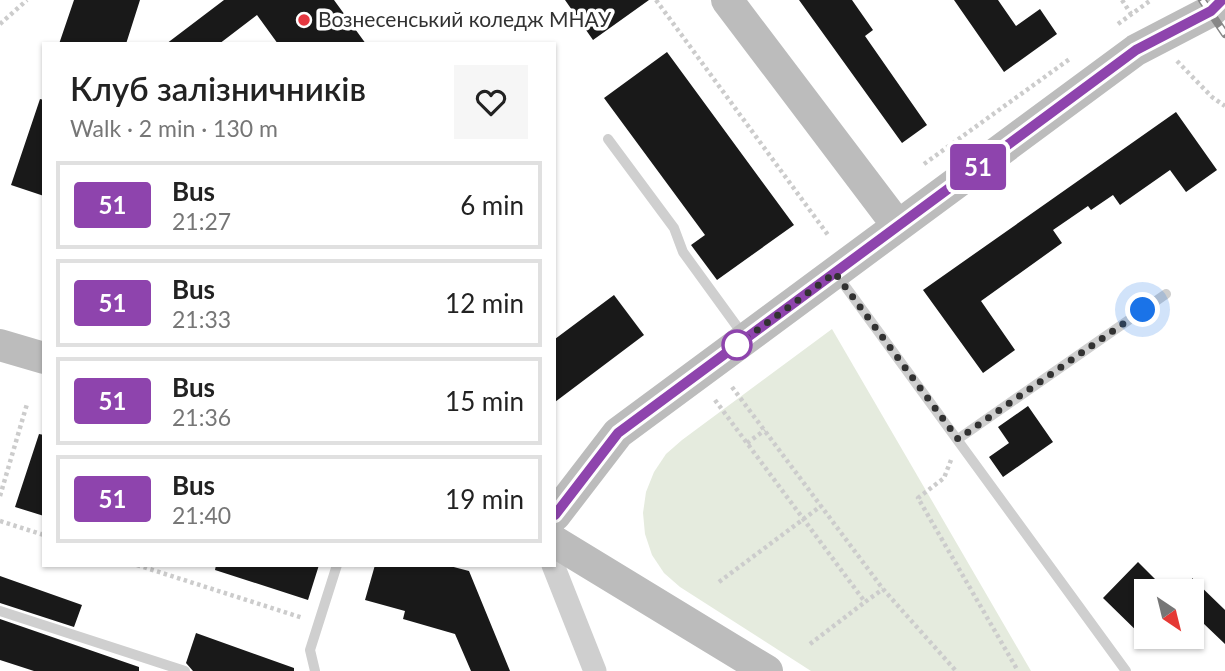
<!DOCTYPE html>
<html lang="en">
<head>
<meta charset="utf-8">
<style>
  :root { --surface:#fff; --page:#f6f6f6; --text:#222; --muted:#767676; --line:#e0e0e0 }
  body { margin:0; font-family:Lato,sans-serif; background:var(--page); color:var(--text); height:100vh; display:flex; flex-direction:column; font-size:26px; white-space:nowrap }
  * { box-sizing:border-box; margin:0 }
  p { font-size:23px; color:var(--muted) }
  .icon { flex:none; width:38px; height:38px; fill:none; stroke:currentColor; stroke-width:2; stroke-linecap:round; stroke-linejoin:round }
  .map { position:relative; flex:1; overflow:hidden }
  .sheet { position:absolute; left:42px; top:42px; width:514px; height:525px; display:flex; flex-direction:column; background:var(--surface); border-radius:0px; box-shadow:0 2px 5px #0004 }
  .sheet>* { flex:none }
  .badge { padding:0 14px; border-radius:5px; font-size:24px; line-height:46px }
  .needle { width:46px; rotate:145deg }
  .fabs { position:absolute; left:1134px; top:579px; display:grid; gap:14px }
  .fabs a { display:grid; place-items:center; width:70px; height:70px; border-radius:0px; background:var(--surface); box-shadow:0 2px 5px #0004; font-size:35px }
  .you { position:absolute; width:35px; height:35px; margin:-18px; border:5px solid #fff; border-radius:50%; background:#1a73e8; box-shadow:0 0 0 10px #1a73e833 }
  .map>.badge { position:absolute; translate:-50% -50%; box-shadow:0 0 0 4px #fff }
  .round { display:grid; place-items:center; flex:none; width:74px; height:74px; border-radius:0px; background:var(--page) }
  .head { display:flex; align-items:center; justify-content:space-between; height:119px; padding:0 28px }
  h1 { font-size:33px; font-weight:600; line-height:52px }
  ul { padding:0; list-style:none }
  li { display:flex; align-items:center; gap:21px; height:88px; margin:0 14px 10px; padding:0 14px; border:4px solid var(--line); border-radius:0px }
  li div { flex:1 }
  li b { display:block; font-size:26px }
  li em { font-style:normal }
  li .badge { min-width:77px; font-weight:700; text-align:center }
  .map>svg:first-child { display:block }
  .green { fill:#e5ebde }
  .building { fill:#191919 }
  .lines { fill:none; stroke-linecap:round; stroke-linejoin:round }
  .path { stroke:#ccc; stroke-width:4.5; stroke-dasharray:3.5 3.5; stroke-linecap:butt }
  .lane { stroke:#cfcfcf; stroke-width:10 }
  .street { stroke:#cfcfcf; stroke-width:23 }
  .secondary { stroke:#bcbcbc; stroke-width:32 }
  .rail-casing { stroke:#878787; stroke-width:8 }
  .rail { stroke:#fff; stroke-width:5; stroke-dasharray:16; stroke-linecap:butt }
  .line-casing { stroke:#fff; stroke-width:16 }
  .line { stroke:#8e44ad; stroke-width:10 }
  .walk { stroke:#323232; stroke-width:7; stroke-dasharray:0 12.6 }
  .poi-dot { fill:#e53841; stroke:#fff; stroke-width:2.5 }
  .stop-dot { fill:#fff; stroke:#8e44ad; stroke-width:3.5 }
  .labels { text-anchor:middle; stroke-width:7; stroke-linejoin:round; paint-order:stroke }
  .poi-label { font-size:21px; fill:#323232; stroke:#fff; text-anchor:start }
</style>
</head>
<body>
<div class="map">
<svg width="1225" height="671" viewBox="0 0 1225 671">
  <rect width="100%" height="100%" fill="#fff"/>
  <path class="green" d="M 832,329 L 1031,671 L 811,671 L 680,587 L 664,573 L 652,555 L 645,534 L 643,513 L 646,492 L 654,472 L 666,454 L 682,440 Z"/>
  <path class="building" d="M 74,0 L 140,0 L 126,44 L 59,44 Z
    M 224,0 L 334,0 L 366,44 L 278,44 L 257,15 L 219,44 L 166,44 Z
    M 565,0 L 649,0 L 593,40 Z
    M 799,0 L 852,0 L 873,30 L 865,36 L 927,125 L 902,143 Z
    M 954,0 L 998,0 L 1016,26 L 1040,9 L 1057,34 L 1004,72 Z
    M 667,52 L 794,225 L 717,280 L 691,245 L 705,235 L 604,98 Z
    M 40,99 L 44,100 L 44,196 L 11,185 Z
    M 1176,112 L 1217,170 L 1186,192 L 1170,170 L 1120,205 L 1113,195 L 1091,210 L 1088,206 L 1053,230 L 1062,243 L 981,301 L 1015,350 L 983,373 L 923,290 Z
    M 614,295 L 644,335 L 555,402 L 555,339 Z
    M 1028,406 L 1053,442 L 1003,477 L 989,457 L 1009,443 L 998,427 Z
    M 39,434 L 44,435 L 44,516 L 15,507 Z
    M 1138,562 L 1168,592 L 1146,592 L 1146,640 L 1103,598 Z
    M 216,565 L 319,565 L 308,600 L 215,570 Z
    M 375,565 L 446,565 L 469,571 L 510,671 L 471,671 L 455,634 L 403,619 L 405,611 L 365,600 Z
    M 0,576 L 82,605 L 74,627 L 0,603 Z
    M 1192,578 L 1225,610 L 1225,644 L 1203,623 L 1192,634 Z
    M 0,619 L 139,667 L 139,671 L 34,671 L 0,660 Z
    M 196,633 L 294,668 L 294,671 L 193,671 L 186,663 Z"/>
  <g class="lines">
    <path class="path" d="M 656,0 L 828,235
      M 1122,0 L 1131,14
      M 0,24 L 27,0
      M 1118,24 L 1151,0
      M 1177,61 L 1212,97 L 1225,106
      M 924,164 L 1071,58
      M 732,387 L 883,589 L 956,671
      M 715,400 L 865,602 L 883,589
      M 747,443 L 765,430
      M 951,460 L 944,478 L 918,498 L 1018,671
      M 0,496 L 27,404
      M 0,521 L 44,535
      M 137,565 L 303,618
      M 719,582 L 821,506
      M 810,644 L 865,602"/>
    <path class="lane" d="M 608,139 L 674,228 L 683,252 L 744,336
      M 837,275 L 1126,671
      M 958,439 L 1166,294
      M 0,611 L 185,671
      M 315,671 L 310,650 L 337,565"/>
    <path class="street" d="M 553,565 L 595,671"/>
    <path class="secondary" d="M 727,0 L 898,226
      M 0,345 L 44,358
      M 555,515 L 618,433 L 1136,50 L 1211,11 L 1222,0
      M 555,542 L 767,671"/>
    <defs>
      <path id="rail" d="M 1202,0 L 1225,34"/>
    </defs>
    <use href="#rail" class="rail-casing"/>
    <use href="#rail" class="rail"/>
  </g>
  <g class="lines">
    <defs>
      <path id="line" d="M 555,515 L 618,433 L 1136,50 L 1211,11 L 1222,0"/>
    </defs>
    <use href="#line" class="line-casing"/>
    <use href="#line" class="line"/>
    <path class="walk" d="M 737,345 L 835,273 L 958,439 L 1143,310"/>
  </g>
  <circle class="poi-dot" cx="304" cy="20" r="7"/>
  <circle class="stop-dot" cx="737" cy="345" r="14"/>
  <g class="labels">
    <g class="poi-label">
      <text x="318" y="27">Вознесенський коледж МНАУ</text>
    </g>
  </g>
</svg>
<div class="fabs">
<a><svg class="needle" viewBox="-14 -14 28 28"><path d="M0-13l5 13h-10z" fill="#e53935"/><path d="M0 13l5-13h-10z" fill="#767676"/></svg></a>
</div>
<div class="you" style="left:1143px;top:310px"></div>
<b class="badge" style="left:978px;top:167px;background:#8e44ad;color:#fff">51</b>
<section class="sheet">
<div class="head"><div><h1>Клуб залізничників</h1><p>Walk · 2 min · 130 m</p></div><a class="round"><svg class="icon" aria-label="heart" viewBox="0 0 24 24"><path d="M12 20l-8-8c-3-5 5-10 8-4 3-6 11-1 8 4z"/></svg></a></div>
<ul>
<li><span class="badge" style="background:#8e44ad;color:#fff">51</span><div><b>Bus</b><p>21:27</p></div><em>6 min</em></li>
<li><span class="badge" style="background:#8e44ad;color:#fff">51</span><div><b>Bus</b><p>21:33</p></div><em>12 min</em></li>
<li><span class="badge" style="background:#8e44ad;color:#fff">51</span><div><b>Bus</b><p>21:36</p></div><em>15 min</em></li>
<li><span class="badge" style="background:#8e44ad;color:#fff">51</span><div><b>Bus</b><p>21:40</p></div><em>19 min</em></li>
</ul>
</section>
</div>
</body>
</html>
